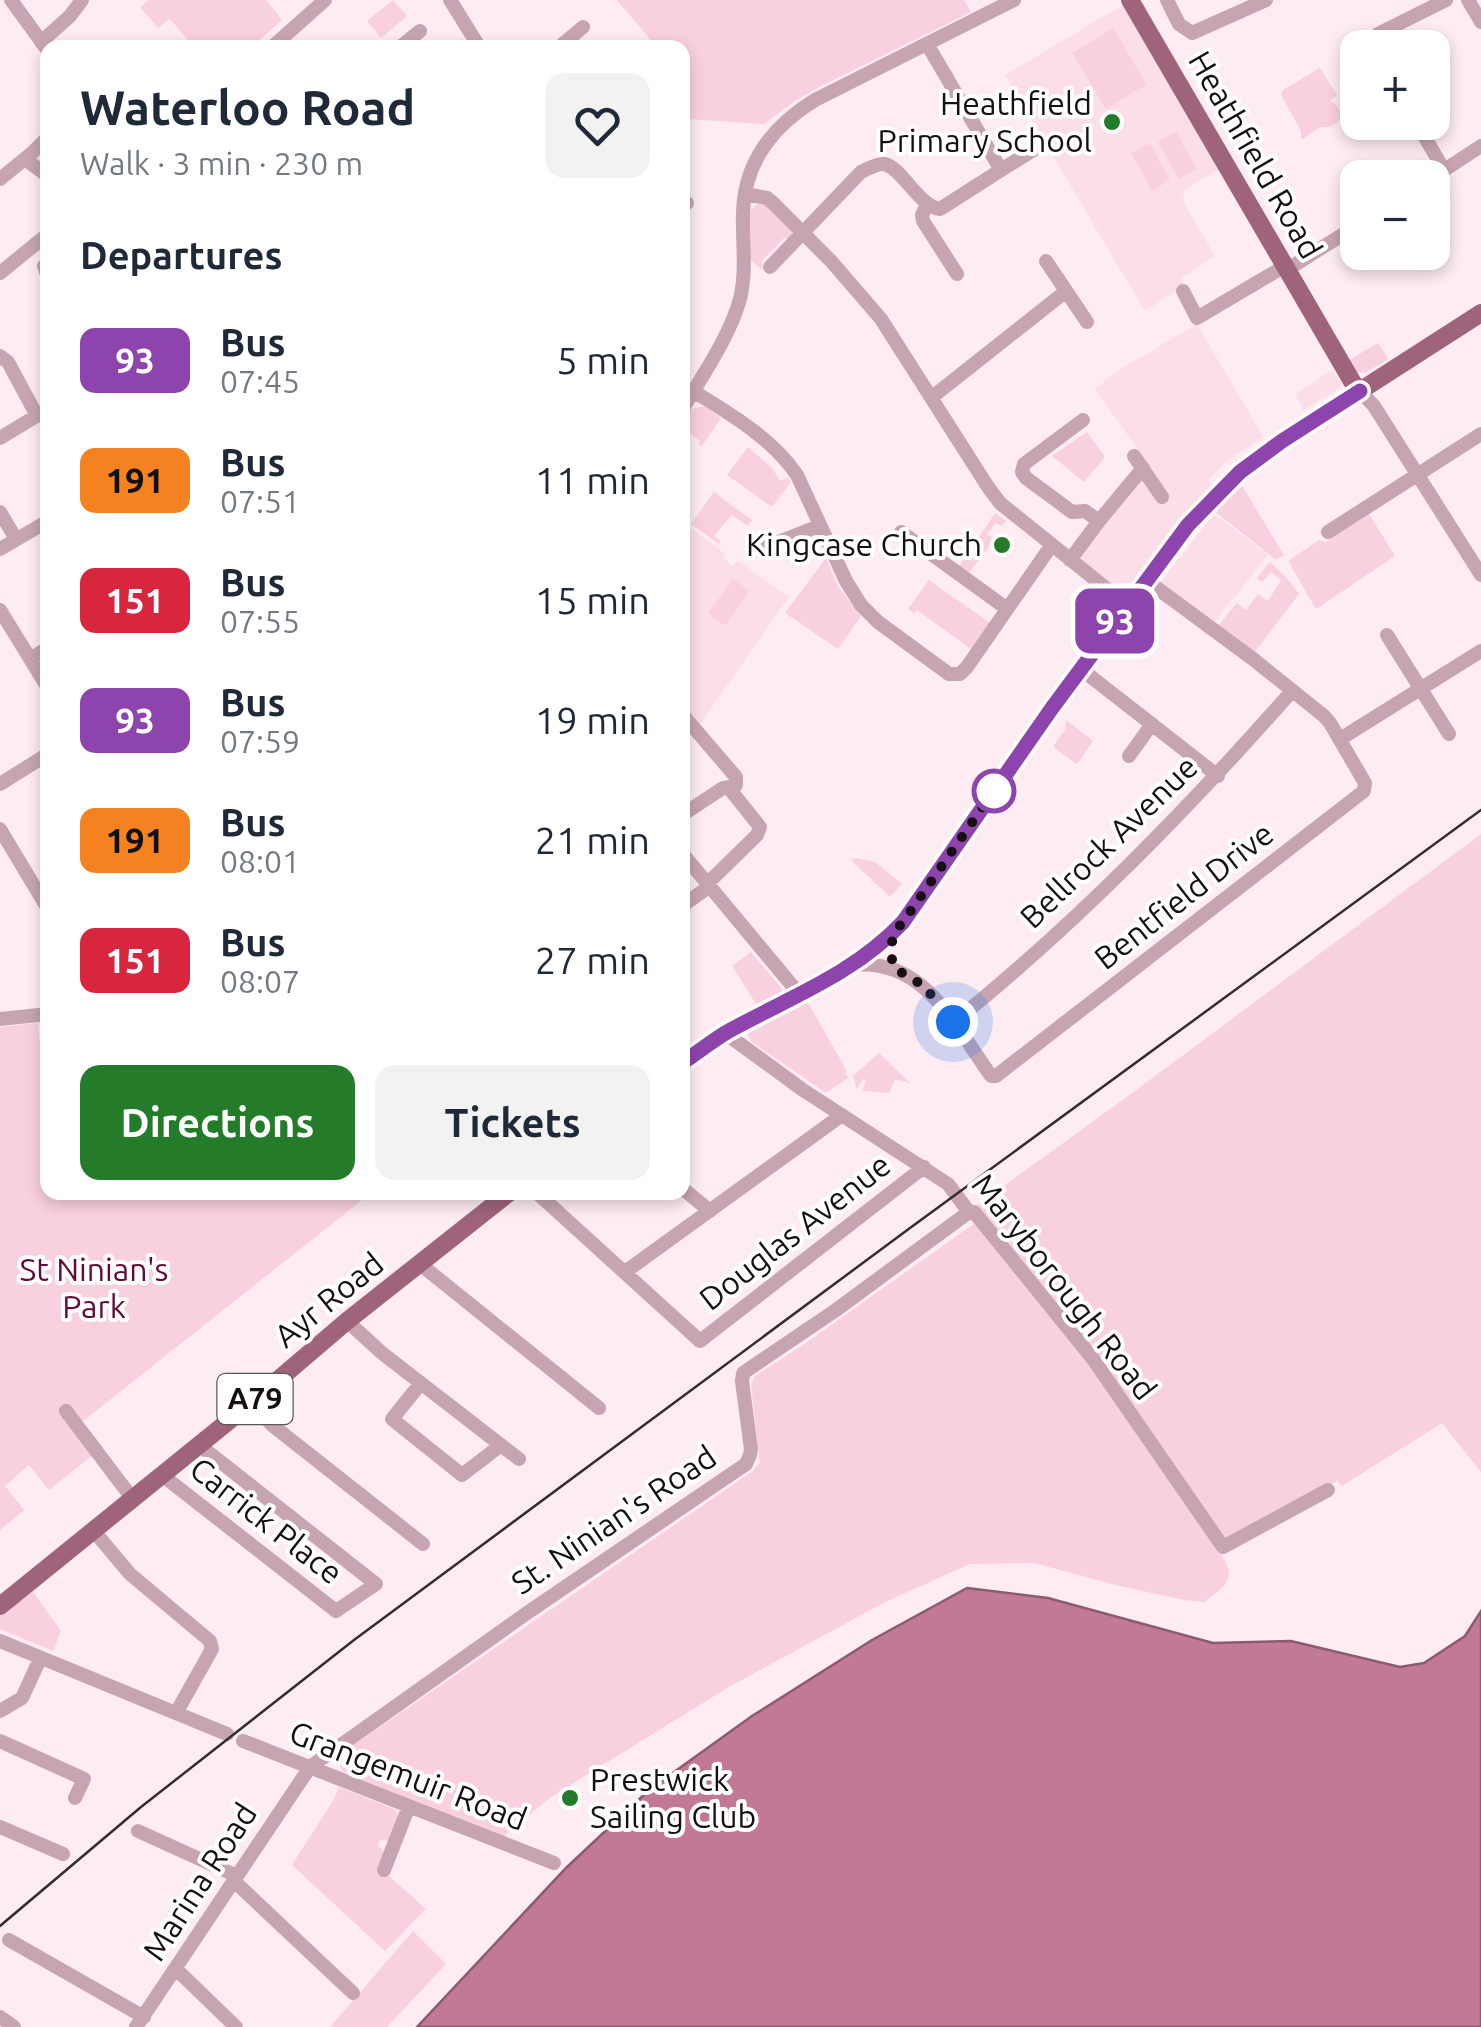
<!DOCTYPE html>
<html lang="en">
<head>
<meta charset="utf-8">
<style>
  :root { --surface:#fff; --page:#f2f2f3; --text:#1f2937; --muted:#747a83; --accent:#247b29 }
  body { margin:0; font-family:Ubuntu,sans-serif; background:var(--page); color:var(--text); height:100vh; display:flex; flex-direction:column; font-size:38px; white-space:nowrap }
  * { box-sizing:border-box; margin:0 }
  p { font-size:32px; color:var(--muted) }
  .icon { flex:none; width:55px; height:55px; fill:none; stroke:currentColor; stroke-width:2; stroke-linecap:round; stroke-linejoin:round }
  .map { position:relative; flex:1; overflow:hidden }
  .side { position:absolute; left:40px; top:40px; width:650px; height:1160px; display:flex; flex-direction:column; background:var(--surface); border-radius:20px; box-shadow:0 5px 15px #0003 }
  .side>* { flex:none }
  .badge { padding:0 20px; border-radius:15px; font-size:35px; line-height:65px }
  .controls { position:absolute; left:1340px; top:30px; display:grid; gap:20px }
  .controls a { display:grid; place-items:center; width:110px; height:110px; border-radius:20px; background:var(--surface); box-shadow:0 5px 15px #0003; font-size:50px }
  .you { position:absolute; width:50px; height:50px; margin:-25px; border:8px solid #fff; border-radius:50%; background:#1a73e8; box-shadow:0 0 0 15px #1a73e833 }
  .map>.badge { position:absolute; translate:-50% -50%; box-shadow:0 0 0 5px #fff }
  h2 { padding:0 40px; font-size:38px; line-height:90px }
  .round { display:grid; place-items:center; flex:none; width:105px; height:105px; border-radius:20px; background:var(--page) }
  .overview { display:flex; align-items:center; justify-content:space-between; height:170px; padding:0 40px }
  h1 { font-size:48px; font-weight:700; line-height:75px }
  .cta { display:flex; gap:20px; margin-top:auto; padding:20px 40px }
  .cta a { flex:1; height:115px; border-radius:20px; background:var(--accent); color:#fff; font-size:40px; font-weight:700; line-height:115px; text-align:center }
  .cta a+a { background:var(--page); color:var(--text) }
  ul { padding:0; list-style:none }
  li { display:flex; align-items:center; gap:30px; height:120px; padding:0 40px }
  li div { flex:1 }
  li b { display:block; font-size:38px }
  li em { font-style:normal }
  li .badge { min-width:110px; font-weight:700; text-align:center }
  .map>svg:first-child { display:block }
  .built { fill:#fbdee8 }
  .green { fill:#f9d0df }
  .water { fill:#c17997; stroke:#8e5a6f; stroke-width:2.5 }
  .lines { fill:none; stroke-linecap:round; stroke-linejoin:round }
  .minor { stroke:#c7a4b1; stroke-width:14 }
  .major { stroke:#9f647c; stroke-width:18 }
  .rail { stroke:#342d2f; stroke-width:2.5 }
  .line-casing { stroke:#fff; stroke-width:22 }
  .line { stroke:#8e44ad; stroke-width:15 }
  .walk { stroke:#161012; stroke-width:10; stroke-dasharray:0 18 }
  .poi-dot { fill:#247b29; stroke:#fff; stroke-width:4 }
  .stop-dot { fill:#fff; stroke:#8e44ad; stroke-width:5 }
  .labels { text-anchor:middle; stroke-width:8; stroke-linejoin:round; paint-order:stroke }
  .shield { fill:#fff; stroke:#5c5859; stroke-width:2.5 }
  .shield-label { font-size:30px; font-weight:bold; fill:#161012 }
  .poi-label { font-size:32px; fill:#161012; stroke:#fff; text-anchor:end }
  .street-label { font-size:32px; fill:#161012; stroke:#fff }
  .park-label { font-size:32px; fill:#630a3b; stroke:#fff }
</style>
</head>
<body>
<div class="map">
<svg width="1481" height="2027" viewBox="0 0 1481 2027">
  <rect width="100%" height="100%" fill="#fdecf2"/>
  <path class="built" d="M 1123,5 L 1219,169 L 1182,191 L 1185,197 L 1182,200 L 1215,256 L 1181,278 L 1185,285 L 1145,311 L 1005,75 Z
    M 1197,324 L 1263,437 L 1226,462 L 1208,480 L 1212,484 L 1123,598 L 1074,559 L 1132,479 L 1142,455 L 1095,389 L 1116,372 Z
    M 1332,370 L 1342,386 L 1304,410 L 1295,394 Z
    M 1214,514 L 1268,555 L 1212,625 L 1160,583 Z
    M 692,529 L 723,552 L 725,560 L 733,566 L 738,561 L 789,597 L 700,724 L 683,704 L 682,538 L 685,539 Z"/>
  <path class="green" d="M 149,0 L 266,0 L 282,20 L 251,47 L 194,47 L 170,19 L 158,28 L 140,7 Z
    M 393,0 L 407,16 L 381,38 L 367,21 Z
    M 617,0 L 964,0 L 971,12 L 819,87 L 793,102 L 764,124 L 687,119 L 683,123 L 682,48 L 652,47 L 655,45 Z
    M 1113,28 L 1147,84 L 1106,109 L 1072,53 Z
    M 1320,68 L 1337,95 L 1330,101 C 1349,111 1340,129 1320,127 L 1301,140 L 1301,131 L 1281,95 L 1283,90 Z
    M 1176,131 L 1197,169 L 1179,179 L 1158,142 Z
    M 1150,143 L 1170,180 L 1152,191 L 1131,153 Z
    M 760,202 L 764,202 L 792,230 L 792,237 L 789,241 L 785,237 L 762,261 L 762,270 L 750,260 L 748,213 Z
    M 1378,343 L 1388,359 L 1365,373 L 1356,372 L 1349,360 Z
    M 704,406 L 721,418 L 702,446 L 698,444 L 700,441 L 688,432 L 683,439 L 683,422 L 690,409 Z
    M 1087,432 L 1105,457 L 1084,482 L 1052,456 Z
    M 748,447 L 772,468 L 780,481 L 788,478 L 791,482 L 772,507 L 727,475 Z
    M 1241,484 L 1284,555 L 1276,560 L 1213,510 Z
    M 714,492 L 752,520 L 748,526 L 732,515 L 714,536 L 721,541 L 719,544 L 691,524 Z
    M 995,513 L 1006,521 L 1002,526 L 996,523 L 987,534 L 994,539 L 967,576 L 957,569 Z
    M 1369,514 L 1395,556 L 1316,609 L 1288,561 L 1319,540 L 1326,542 Z
    M 826,558 L 837,585 L 861,616 L 838,649 L 785,613 Z
    M 1270,562 L 1286,577 L 1299,594 L 1254,653 L 1218,626 L 1237,603 L 1246,610 L 1258,594 L 1268,601 L 1281,580 L 1271,572 L 1262,582 L 1257,578 Z
    M 733,579 L 750,591 L 725,626 L 708,613 Z
    M 929,580 L 990,623 L 971,649 L 917,610 L 914,613 L 908,609 Z
    M 1066,720 L 1093,741 L 1077,764 L 1054,748 L 1054,745 L 1065,730 Z
    M 1481,834 L 1481,1472 L 1442,1423 L 1342,1486 L 1337,1481 L 1225,1544 L 1218,1550 C 1238,1578 1229,1584 1204,1602 L 1184,1600 L 1115,1585 L 1034,1563 L 970,1564 L 883,1603 L 727,1688 L 551,1797 L 503,1837 L 345,1773 C 339,1767 337,1760 342,1753 L 753,1471 L 760,1462 L 751,1385 L 755,1376 L 806,1343 L 975,1223 L 976,1206 L 1120,1102 Z
    M 856,858 L 875,862 L 902,884 L 890,897 L 851,860 Z
    M 751,952 L 782,989 L 782,992 L 756,1004 L 732,966 Z
    M 807,1001 L 847,1071 L 845,1073 L 848,1078 L 826,1093 L 752,1042 L 748,1035 L 749,1031 Z
    M 38,1023 L 41,1059 L 47,1059 L 48,1192 L 371,1193 L 82,1422 L 103,1447 L 49,1490 L 29,1465 L 5,1486 L 24,1510 L 0,1530 L 0,1027 Z
    M 879,1053 L 911,1084 L 900,1080 L 895,1080 L 889,1093 L 862,1091 L 866,1081 L 863,1079 L 857,1089 L 853,1076 Z
    M 30,1588 L 61,1631 L 53,1651 L 0,1629 L 0,1613 Z
    M 339,1787 L 396,1810 L 398,1817 L 389,1841 L 380,1840 L 378,1846 C 389,1854 383,1861 379,1872 L 389,1876 L 426,1909 L 385,1951 L 292,1865 L 334,1799 Z
    M 413,1931 L 446,1964 L 387,2027 L 330,2027 Z"/>
  <path class="water" d="M 967,1588 L 1048,1598 L 1213,1643 L 1291,1641 L 1400,1667 L 1424,1663 L 1465,1636 L 1481,1611 L 1481,2027 L 417,2027 L 566,1868 L 649,1790 L 752,1716 L 872,1640 Z"/>
  <g class="lines">
    <path class="minor" d="M 11,0 L 48,51
      M 450,0 L 480,48
      M 1167,0 L 1179,24 L 1192,33 L 1266,0
      M 1468,0 L 1481,22
      M 41,42 L 70,16 L 82,0
      M 271,48 L 325,0
      M 399,48 L 420,31
      M 558,48 L 583,27
      M 1372,48 L 1373,41 L 1378,34 L 1446,0
      M 1416,122 L 1444,170
      M 25,159 L 48,176
      M 1001,170 L 1043,144
      M 1432,178 L 1481,146
      M 0,179 L 32,153 L 48,137
      M 745,194 L 767,198 L 773,203 L 831,261 L 881,319 L 988,487 L 1000,503 L 1127,605
      M 682,203 L 687,203
      M 927,205 L 922,215 L 923,221 L 957,274
      M 48,261 L 44,266 L 48,277
      M 1046,261 L 1087,322
      M 770,267 L 861,172 C 868,169 877,163 884,164 C 902,167 917,205 940,209 L 1001,170 L 927,44
      M 1288,269 L 1358,225
      M 0,273 L 48,234
      M 1183,291 L 1197,318 L 1285,266
      M 0,356 L 8,362 L 37,416
      M 693,391 C 730,414 772,438 797,475 L 846,581 L 861,605 L 878,622 L 949,674 L 960,674 L 967,667 L 1051,546
      M 1360,391 L 1374,406 L 1481,575
      M 931,398 L 1065,292
      M 682,410 C 702,376 730,336 740,299 C 747,270 742,242 743,213 C 744,162 773,126 815,100 L 1014,0
      M 1083,420 L 1024,464 L 1022,472 L 1026,478 L 1072,512 L 1085,511 L 1099,521
      M 0,438 L 48,409
      M 1134,456 L 1162,497
      M 0,512 L 16,539
      M 901,532 L 1006,608
      M 1328,532 L 1481,434
      M 763,540 L 771,545 L 819,526
      M 0,549 L 48,521
      M 1070,560 L 1099,521 L 1143,468
      M 0,610 L 48,688
      M 1387,635 L 1449,734
      M 30,659 L 48,648
      M 1081,669 L 1218,776
      M 682,714 L 736,777 L 736,785 L 732,790
      M 1340,739 L 1481,651
      M 1129,756 L 1152,724
      M 0,784 L 48,754
      M 682,815 L 723,788 L 728,787 L 760,827 L 757,835 L 708,883
      M 0,829 L 48,909
      M 682,853 L 800,995
      M 682,906 L 710,886
      M 854,965 C 925,958 955,1026 991,1076 L 996,1076 L 1364,791 L 1365,783 L 1330,723 L 1324,716 L 1253,659 L 1146,580
      M 0,1019 L 48,1014
      M 953,1023 C 1077,923 1187,810 1292,691
      M 725,1033 L 803,1090 L 948,1184 L 969,1212 L 974,1212 L 1093,1359 L 1223,1547 L 1328,1490
      M 682,1188 L 710,1211
      M 536,1192 L 700,1341 L 924,1167
      M 420,1264 L 599,1408
      M 625,1272 L 842,1115
      M 347,1321 L 382,1353 L 519,1459
      M 421,1383 L 392,1419 L 462,1475 L 501,1445
      M 251,1403 L 272,1425 L 423,1544
      M 66,1411 L 132,1498
      M 162,1475 L 336,1611 L 376,1584 L 199,1445
      M 93,1530 L 130,1574 L 210,1641 L 212,1649 L 176,1713
      M 0,1641 L 227,1734
      M 0,1711 L 22,1698 L 40,1659
      M 0,1741 L 84,1779 L 75,1798
      M 243,1741 L 554,1863
      M 0,1827 L 63,1854
      M 138,1831 L 237,1876
      M 384,1870 L 409,1806
      M 234,1881 L 353,1993
      M 9,1940 L 144,2017
      M 176,1969 L 236,2027
      M 0,2017 L 14,2027
      M 136,2027 L 310,1767 L 527,1613 L 746,1464 L 750,1455 L 751,1449 L 742,1381 L 743,1373 L 836,1310 L 969,1212"/>
    <path class="major" d="M 1130,0 L 1353,383 L 1360,391
      M 682,1063 C 697,1053 712,1041 727,1032 C 788,998 853,975 903,922 L 1052,708 L 1127,605 L 1187,525 L 1222,488 L 1282,441 L 1481,313
      M 0,1606 L 251,1403 L 347,1321 L 510,1192"/>
    <path class="rail" d="M 0,1926 L 141,1807 L 354,1640 L 910,1228 L 1481,810"/>
  </g>
  <g class="lines">
    <defs>
      <path id="line" d="M 682,1063 C 697,1053 712,1041 727,1032 C 788,998 853,975 903,922 L 1052,708 L 1188,525 L 1240,472 L 1282,441 L 1360,391"/>
    </defs>
    <use href="#line" class="line-casing"/>
    <use href="#line" class="line"/>
    <path class="walk" d="M 953,1022 L 924,986 L 894,968 C 889,950 890,936 903,922 L 998,785 L 994,791"/>
  </g>
  <g class="poi-dot">
    <circle cx="1112" cy="122" r="10"/>
    <circle cx="1002" cy="545" r="10"/>
    <circle cx="570" cy="1798" r="10"/>
  </g>
  <circle class="stop-dot" cx="994" cy="791" r="20"/>
  <g class="labels">
    <rect class="shield" x="217.5" y="1374" width="75" height="50" rx="8"/>
    <g class="shield-label">
      <text x="255" y="1409">A79</text>
    </g>
    <g class="poi-label">
      <text x="1092" y="115">Heathfield<tspan x="1092" dy="37">Primary School</tspan></text>
      <text x="982" y="556">Kingcase Church</text>
      <text x="590" y="1791" text-anchor="start">Prestwick<tspan x="590" dy="37">Sailing Club</tspan></text>
    </g>
    <g class="street-label">
      <text transform="translate(1255 155) rotate(60)" y="11">Heathfield Road</text>
      <text transform="translate(1109 842) rotate(-44)" y="11">Bellrock Avenue</text>
      <text transform="translate(1184 896) rotate(-38)" y="11">Bentfield Drive</text>
      <text transform="translate(795 1232) rotate(-38)" y="11">Douglas Avenue</text>
      <text transform="translate(1064 1287) rotate(52)" y="11">Maryborough Road</text>
      <text transform="translate(329 1300) rotate(-39)" y="11">Ayr Road</text>
      <text transform="translate(614 1520) rotate(-34)" y="11">St. Ninian's Road</text>
      <text transform="translate(266 1521) rotate(38)" y="11">Carrick Place</text>
      <text transform="translate(408 1776) rotate(21)" y="11">Grangemuir Road</text>
      <text transform="translate(200 1882) rotate(-57)" y="11">Marina Road</text>
    </g>
    <g class="park-label">
      <text x="94" y="1281">St Ninian's<tspan x="94" dy="37">Park</tspan></text>
    </g>
  </g>
</svg>
<div class="controls">
<a>+</a>
<a>−</a>
</div>
<div class="you" style="left:953px;top:1022px"></div>
<b class="badge" style="left:1115px;top:621px;background:#8e44ad;color:#fff">93</b>
<section class="side">
<div class="overview"><div><h1>Waterloo Road</h1><p>Walk · 3 min · 230 m</p></div><a class="round"><svg class="icon" aria-label="heart" viewBox="0 0 24 24"><path d="M12 20l-8-8c-3-5 5-10 8-4 3-6 11-1 8 4z"/></svg></a></div>
<h2>Departures</h2>
<ul>
<li><span class="badge" style="background:#8e44ad;color:#fff">93</span><div><b>Bus</b><p>07:45</p></div><em>5 min</em></li>
<li><span class="badge" style="background:#f58220;color:#111">191</span><div><b>Bus</b><p>07:51</p></div><em>11 min</em></li>
<li><span class="badge" style="background:#d7263d;color:#fff">151</span><div><b>Bus</b><p>07:55</p></div><em>15 min</em></li>
<li><span class="badge" style="background:#8e44ad;color:#fff">93</span><div><b>Bus</b><p>07:59</p></div><em>19 min</em></li>
<li><span class="badge" style="background:#f58220;color:#111">191</span><div><b>Bus</b><p>08:01</p></div><em>21 min</em></li>
<li><span class="badge" style="background:#d7263d;color:#fff">151</span><div><b>Bus</b><p>08:07</p></div><em>27 min</em></li>
</ul>
<div class="cta"><a>Directions</a><a>Tickets</a></div>
</section>
</div>
</body>
</html>
